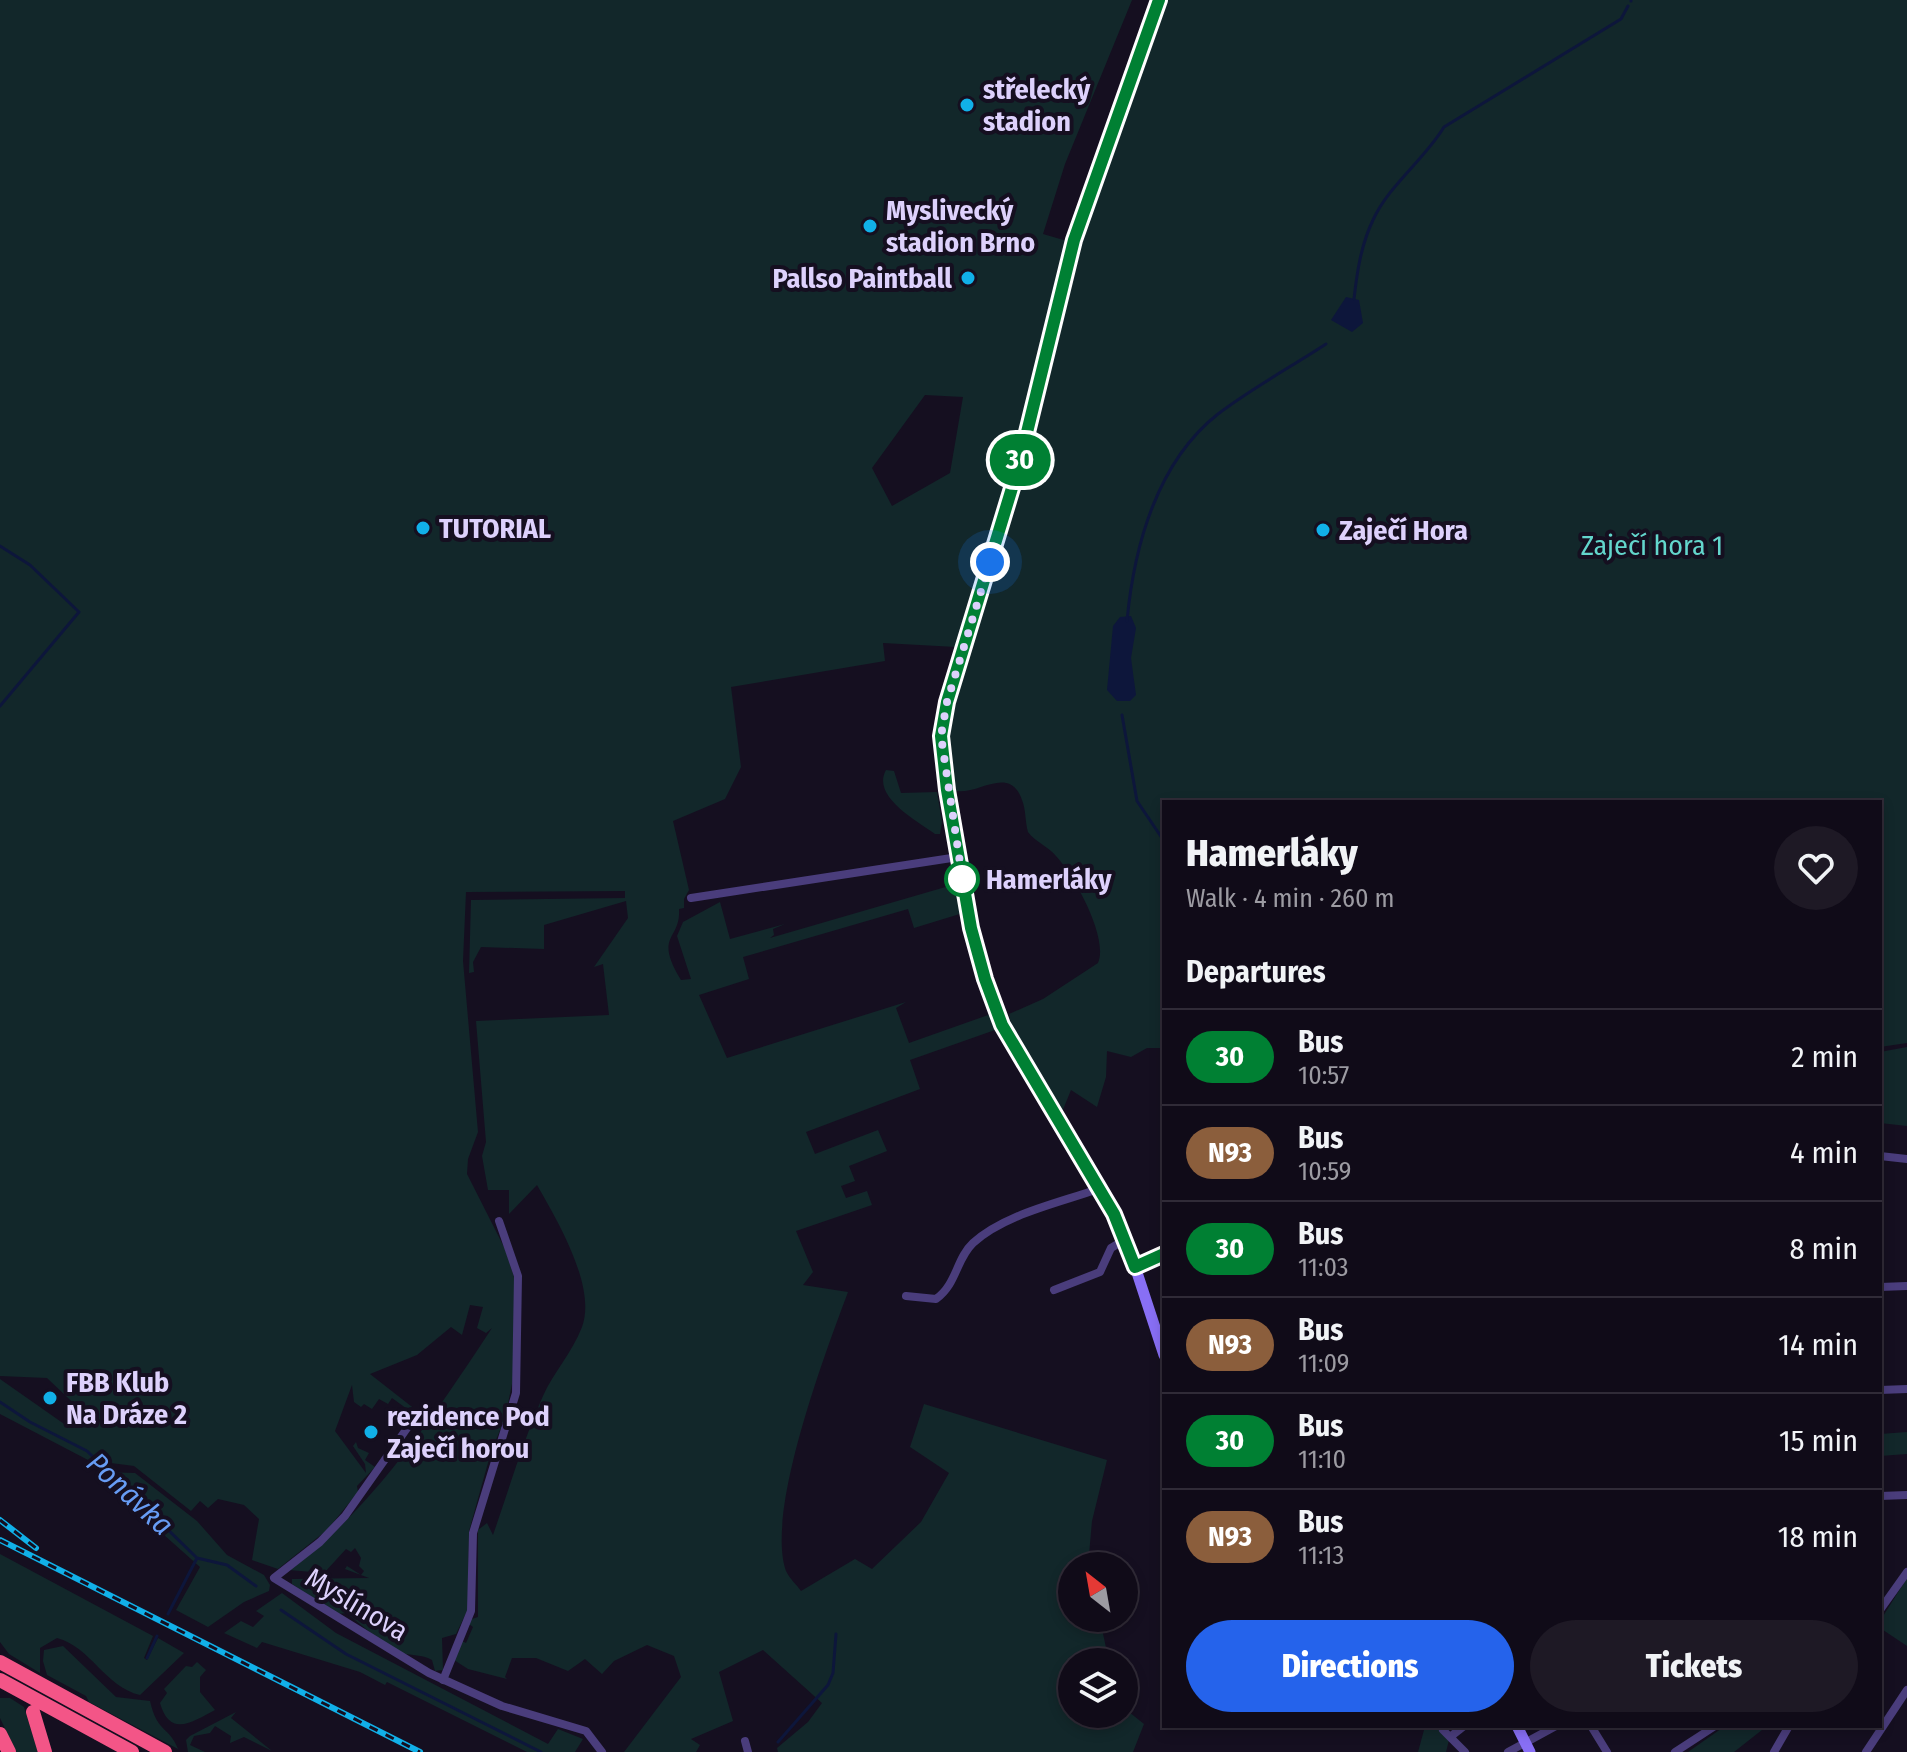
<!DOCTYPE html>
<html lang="en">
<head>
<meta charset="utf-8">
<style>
  :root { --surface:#100b18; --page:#1e1925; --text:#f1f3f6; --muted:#9c9ba2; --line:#302b37; --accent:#2563eb }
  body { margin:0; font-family:"Fira Sans Condensed",sans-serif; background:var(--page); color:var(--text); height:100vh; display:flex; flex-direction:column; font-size:30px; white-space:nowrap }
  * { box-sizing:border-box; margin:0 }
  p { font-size:26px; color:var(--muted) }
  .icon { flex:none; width:44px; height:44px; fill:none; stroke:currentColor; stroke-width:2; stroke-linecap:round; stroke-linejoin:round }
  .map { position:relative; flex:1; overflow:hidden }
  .details { position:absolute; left:1162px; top:800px; width:720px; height:928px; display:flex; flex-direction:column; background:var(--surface); border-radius:0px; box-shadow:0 4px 12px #0003,0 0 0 2px var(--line) }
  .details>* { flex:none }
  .badge { padding:0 16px; border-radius:26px; font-size:28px; line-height:52px }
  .needle { width:52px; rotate:329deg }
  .buttons { position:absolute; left:1058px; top:1552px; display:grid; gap:16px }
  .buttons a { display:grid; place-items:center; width:80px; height:80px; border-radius:50%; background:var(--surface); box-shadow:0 4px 12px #0003,0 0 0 2px var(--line); font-size:40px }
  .you { position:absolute; width:40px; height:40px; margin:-20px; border:6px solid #fff; border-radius:50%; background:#1a73e8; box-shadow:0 0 0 12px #1a73e833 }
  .map>.badge { position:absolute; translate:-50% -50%; box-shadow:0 0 0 4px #fff }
  h2 { padding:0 24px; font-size:30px; line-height:72px }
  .round { display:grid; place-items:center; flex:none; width:84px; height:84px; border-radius:42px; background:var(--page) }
  .head { display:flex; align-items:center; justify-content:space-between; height:136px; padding:0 24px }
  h1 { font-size:38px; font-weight:800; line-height:60px }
  .action { display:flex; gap:16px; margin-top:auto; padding:16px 24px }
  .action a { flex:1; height:92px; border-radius:48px; background:var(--accent); color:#fff; font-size:32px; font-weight:800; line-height:92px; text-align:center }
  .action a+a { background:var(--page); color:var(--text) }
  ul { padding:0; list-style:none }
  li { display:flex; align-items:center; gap:24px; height:96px; padding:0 24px; border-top:2px solid var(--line) }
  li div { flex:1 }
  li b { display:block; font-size:30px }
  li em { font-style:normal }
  li .badge { min-width:88px; font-weight:700; text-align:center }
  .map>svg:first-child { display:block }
  .green { fill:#12272a; fill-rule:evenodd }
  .water { fill:#0d163b }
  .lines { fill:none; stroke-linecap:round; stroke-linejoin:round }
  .stream { stroke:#0d163b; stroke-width:3 }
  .street { stroke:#4a3d7c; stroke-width:8 }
  .secondary { stroke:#886ff5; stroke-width:11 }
  .highway { stroke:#f35587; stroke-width:14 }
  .rail-casing { stroke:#11b0e8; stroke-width:6 }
  .rail { stroke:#150f20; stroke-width:3; stroke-dasharray:9; stroke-linecap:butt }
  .line-casing { stroke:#fff; stroke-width:18 }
  .line { stroke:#008033; stroke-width:12 }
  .walk { stroke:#ddd1fc; stroke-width:8; stroke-dasharray:0 14.4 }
  .poi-dot { fill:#11b0e8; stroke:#150f20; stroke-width:3 }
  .stop-dot { fill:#fff; stroke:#008033; stroke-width:4 }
  .labels { text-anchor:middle; stroke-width:8; stroke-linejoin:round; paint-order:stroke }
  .poi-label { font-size:28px; font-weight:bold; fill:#ddd1fc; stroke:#150f20; text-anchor:start }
  .park-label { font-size:28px; fill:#63d6cc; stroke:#150f20 }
  .stop-label { font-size:28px; font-weight:bold; fill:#ddd1fc; stroke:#150f20; text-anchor:start }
  .street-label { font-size:28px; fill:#ddd1fc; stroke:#150f20 }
  .water-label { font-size:30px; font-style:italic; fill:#679cf4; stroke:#150f20 }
</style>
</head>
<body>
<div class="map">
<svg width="1907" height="1752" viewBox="0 0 1907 1752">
  <rect width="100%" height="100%" fill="#150f20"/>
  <path class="green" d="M 0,0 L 1132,0 L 1065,164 L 1043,234 L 1067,241 L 1012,467 L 956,647 L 883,643 L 885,661 L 731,687 L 741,767 L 725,799 L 673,821 L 689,890 L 684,899 L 684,908 L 679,909 C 681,941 653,934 681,980 L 691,979 L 677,936 L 683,922 L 720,902 L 730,939 L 785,924 L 773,929 L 774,935 L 770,938 L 949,886 L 953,888 L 957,883 L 963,913 L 914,928 L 908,909 L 743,957 L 749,979 L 699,995 L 727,1058 L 906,1002 L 896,1008 L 909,1043 L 991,1014 L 995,1030 L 910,1060 L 920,1089 L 806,1132 L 815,1154 L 878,1130 L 887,1151 L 849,1166 L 855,1181 L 841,1186 L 846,1198 L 867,1191 L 872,1205 L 796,1231 L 813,1272 L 803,1285 L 848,1292 C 826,1351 765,1512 786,1571 C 789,1578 797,1585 801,1591 L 855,1559 L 872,1569 L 921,1522 L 949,1473 L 910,1447 L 924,1404 L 1107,1460 L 1092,1521 L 1088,1566 L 1072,1566 L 1072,1618 L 1118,1618 L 1101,1624 L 1109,1662 L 1072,1662 L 1072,1714 L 1124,1714 L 1124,1708 L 1144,1724 L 1133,1752 L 778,1752 L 777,1748 L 808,1722 L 822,1703 L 763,1650 L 719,1672 L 733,1721 L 691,1739 L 700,1745 L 696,1752 L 624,1752 L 681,1677 L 674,1656 L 647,1645 L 614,1661 L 602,1674 L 585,1659 L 568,1671 L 536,1658 L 512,1658 L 505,1677 L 507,1679 L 468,1669 L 454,1660 L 462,1641 L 466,1643 L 473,1627 L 469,1624 L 472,1619 L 478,1617 L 478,1530 L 487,1523 L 493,1535 C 509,1489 523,1441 543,1396 C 553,1373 572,1353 582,1327 C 597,1287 557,1220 537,1185 L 509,1214 L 509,1190 L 488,1190 L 482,1156 L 486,1142 L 476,1021 L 609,1015 L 603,964 L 594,967 L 628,918 L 626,901 L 544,925 L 544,949 L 481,947 L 473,962 L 474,972 L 469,973 L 471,900 L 625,898 L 625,891 L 466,892 L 463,961 L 478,1132 L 468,1159 L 467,1174 L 505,1249 L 515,1280 L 513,1379 L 505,1418 L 491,1452 L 469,1531 L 468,1609 L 456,1634 L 442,1638 L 443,1670 L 435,1671 L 432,1660 C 421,1654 413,1656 402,1653 C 381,1645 363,1625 346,1613 L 338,1614 L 292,1584 L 292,1579 L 369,1578 L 345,1569 L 347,1566 L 361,1575 L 364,1571 L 359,1566 L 361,1558 L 355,1548 L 351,1552 L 346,1549 L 324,1573 L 289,1570 C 371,1511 436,1413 492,1328 L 486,1333 L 477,1328 L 483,1307 L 470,1305 L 462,1335 L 451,1327 L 417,1355 L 370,1374 L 416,1410 L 414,1414 L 392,1398 L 388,1404 L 379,1399 L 372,1409 L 364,1404 L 361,1407 L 354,1402 L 352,1385 L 335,1431 L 366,1473 L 365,1464 L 353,1446 L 356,1442 L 358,1448 L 369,1453 L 365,1460 L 375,1467 L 357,1486 L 358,1492 L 327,1530 L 278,1569 L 252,1560 L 259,1519 L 244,1505 L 218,1499 L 208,1508 L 200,1501 L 191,1511 L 134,1466 L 88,1460 L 0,1414 L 0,1379 L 67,1426 L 73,1428 L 86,1415 L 47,1378 L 0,1376 ZM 925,395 L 963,397 L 950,473 L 892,506 L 872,468 Z
    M 1166,0 L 1907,0 L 1907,1043 L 1880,1047 L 1880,802 L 1164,802 L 1164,1048 L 1147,1048 L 1131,1057 L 1107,1051 L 1106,1077 L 1097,1107 L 1071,1090 L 1062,1112 L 1011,1025 L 1009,1014 L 1043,999 L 1098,963 C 1109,938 1074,875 1056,856 C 1048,846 1035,842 1028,832 C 1025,821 1026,810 1022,800 C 1010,764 978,795 956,791 L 947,731 L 950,716 L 1024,472 L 1088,221 Z
    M 886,770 L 894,771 L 901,793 L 937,792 L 942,822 L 940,834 L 935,834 C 918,821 871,797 886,770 Z
    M 1907,1047 L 1907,1126 L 1880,1123 L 1880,1052 Z
    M 1907,1432 L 1907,1454 L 1880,1456 L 1880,1434 Z
    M 99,1472 L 135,1473 L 197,1521 L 227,1555 L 264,1575 L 270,1585 L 269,1591 L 244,1602 L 208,1627 L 176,1610 L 200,1567 L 118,1494 Z
    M 0,1554 L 153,1636 L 144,1658 L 147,1660 L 158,1638 L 184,1653 L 140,1695 C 105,1687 91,1647 57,1638 L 40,1648 L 40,1673 L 9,1654 L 0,1642 Z
    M 1907,1578 L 1907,1646 L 1880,1628 L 1880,1621 Z
    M 282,1593 L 336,1633 L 548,1744 L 558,1729 L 583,1739 L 575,1752 L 527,1752 L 387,1682 L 385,1685 L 360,1672 L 262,1642 L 257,1648 L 224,1633 L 241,1621 L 253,1627 L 264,1616 L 256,1611 Z
    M 63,1646 L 116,1697 L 150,1701 C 157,1733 170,1727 178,1749 L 89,1702 L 86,1696 L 47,1675 L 43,1661 L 44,1650 Z
    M 197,1662 L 206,1670 L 200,1677 L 200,1692 L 215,1710 C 192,1722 170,1738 160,1703 L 167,1693 L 164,1689 L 186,1666 L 192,1667 Z
    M 0,1698 L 10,1698 L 24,1707 L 38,1752 L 16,1752 L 0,1718 Z
    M 236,1712 L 231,1718 L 272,1751 L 244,1737 L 230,1743 L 231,1736 L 215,1726 L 210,1733 L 194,1736 L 190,1745 L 205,1752 L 188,1752 L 186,1740 L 190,1736 Z
    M 1422,1726 L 1439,1726 L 1449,1740 L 1446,1752 L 1418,1752 L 1424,1730 Z
    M 1725,1726 L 1767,1726 L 1734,1752 L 1688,1752 Z"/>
  <path class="water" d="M 1346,297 L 1359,300 L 1363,323 L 1352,332 L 1331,320 Z
    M 1131,616 L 1136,628 L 1131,658 L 1136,695 L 1130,701 L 1117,701 L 1107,690 L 1113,626 L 1120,617 Z"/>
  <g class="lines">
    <path class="stream" d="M 1631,1 L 1631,0
      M 1354,299 C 1357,272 1361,245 1373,220 C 1389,185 1424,160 1444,127 L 1621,19 L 1628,6
      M 0,546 L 30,565 L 79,612 L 0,706
      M 1127,621 C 1134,546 1157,462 1218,414 C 1252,388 1291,367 1326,344
      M 1122,715 L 1137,801 L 1164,841
      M 0,1402 L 30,1422 L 87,1451 L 197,1558 L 227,1565 L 256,1586
      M 281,1610 L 346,1654 L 541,1752
      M 168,1614 L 197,1558
      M 147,1658 L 157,1636
      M 778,1742 L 828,1685 L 833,1673 L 836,1634"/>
    <path class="street" d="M 691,898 L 958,857
      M 1880,1156 L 1907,1159
      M 1135,1267 L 1164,1254
      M 1880,1287 L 1907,1286
      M 1054,1290 L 1100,1272 L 1111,1248 L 1126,1239
      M 906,1296 L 936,1299 C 957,1284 956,1259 973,1243 C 1005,1214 1059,1203 1098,1189
      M 1880,1390 L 1907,1389
      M 410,1424 L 345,1516 L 320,1542 L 274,1578 L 429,1673 L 502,1706 L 586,1731 L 602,1752
      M 1880,1496 L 1907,1495
      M 1880,1610 L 1907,1572
      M 443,1680 L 471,1611 L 473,1533 L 516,1393 L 518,1276 L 499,1221
      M 1591,1726 L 1607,1752
      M 1443,1730 L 1465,1752
      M 1450,1737 L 1464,1726
      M 745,1741 L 748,1752
      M 1508,1752 L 1556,1726
      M 1675,1752 L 1715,1726
      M 1774,1752 L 1789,1726
      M 1866,1752 L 1907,1690"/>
    <path class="secondary" d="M 1159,0 L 1074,240 L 1019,465 L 947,702 L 941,736 L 947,790 L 981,966 L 1002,1025 L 1017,1052 L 1126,1239 L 1164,1355
      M 1517,1726 L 1530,1752"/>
    <path class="highway" d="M 0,1662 L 165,1752
      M 0,1680 L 132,1752
      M 33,1712 L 45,1752
      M 0,1734 L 9,1752"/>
    <defs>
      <path id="rail" d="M 0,1520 L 36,1548
        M 0,1540 L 420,1752"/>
    </defs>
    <use href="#rail" class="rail-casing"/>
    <use href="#rail" class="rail"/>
  </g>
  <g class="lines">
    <defs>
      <path id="line" d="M 1159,0 L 1074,240 L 1019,465 L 947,702 L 941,736 L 947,790 L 971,928 L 985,979 L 1002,1025 L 1114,1214 L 1135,1267 L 1164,1254"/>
    </defs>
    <use href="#line" class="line-casing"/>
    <use href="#line" class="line"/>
    <path class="walk" d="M 962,879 L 963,883 L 941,736 L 947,702 L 990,562"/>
  </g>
  <g class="poi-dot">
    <circle cx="967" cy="105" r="8"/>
    <circle cx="870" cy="226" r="8"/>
    <circle cx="968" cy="278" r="8"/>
    <circle cx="423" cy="528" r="8"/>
    <circle cx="1323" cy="530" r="8"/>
    <circle cx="50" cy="1398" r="8"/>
    <circle cx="371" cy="1432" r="8"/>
  </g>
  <circle class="stop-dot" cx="962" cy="879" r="16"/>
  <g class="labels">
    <g class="poi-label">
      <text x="983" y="99">střelecký<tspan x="983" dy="32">stadion</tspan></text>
      <text x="886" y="220">Myslivecký<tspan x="886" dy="32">stadion Brno</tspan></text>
      <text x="952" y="288" text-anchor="end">Pallso Paintball</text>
      <text x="439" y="538">TUTORIAL</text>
      <text x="1339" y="540">Zaječí Hora</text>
      <text x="66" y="1392">FBB Klub<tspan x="66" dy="32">Na Dráze 2</tspan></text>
      <text x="387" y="1426">rezidence Pod<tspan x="387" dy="32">Zaječí horou</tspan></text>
    </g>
    <g class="park-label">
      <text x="1652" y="555">Zaječí hora 1</text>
    </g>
    <g class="stop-label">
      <text x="986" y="889">Hamerláky</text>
    </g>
    <g class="street-label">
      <text transform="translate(357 1604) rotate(31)" y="10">Myslínova</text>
    </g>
    <g class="water-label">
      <text transform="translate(130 1494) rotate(43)" y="10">Ponávka</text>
    </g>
  </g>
</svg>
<div class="buttons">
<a><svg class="needle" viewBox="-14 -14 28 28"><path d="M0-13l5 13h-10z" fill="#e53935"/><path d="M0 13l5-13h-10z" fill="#9c9ba2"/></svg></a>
<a><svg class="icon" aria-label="layers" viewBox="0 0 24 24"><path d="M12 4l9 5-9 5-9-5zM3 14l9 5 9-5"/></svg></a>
</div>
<div class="you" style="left:990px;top:562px"></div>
<b class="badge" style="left:1020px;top:460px;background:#008033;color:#fff">30</b>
<section class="details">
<div class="head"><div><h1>Hamerláky</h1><p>Walk · 4 min · 260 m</p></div><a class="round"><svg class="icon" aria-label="heart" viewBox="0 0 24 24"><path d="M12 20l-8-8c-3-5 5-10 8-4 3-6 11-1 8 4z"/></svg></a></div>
<h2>Departures</h2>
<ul>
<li><span class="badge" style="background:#008033;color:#fff">30</span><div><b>Bus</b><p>10:57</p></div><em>2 min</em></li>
<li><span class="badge" style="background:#8b5e3c;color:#fff">N93</span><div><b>Bus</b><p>10:59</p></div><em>4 min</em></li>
<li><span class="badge" style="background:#008033;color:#fff">30</span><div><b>Bus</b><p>11:03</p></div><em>8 min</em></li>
<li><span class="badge" style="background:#8b5e3c;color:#fff">N93</span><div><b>Bus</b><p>11:09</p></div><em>14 min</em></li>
<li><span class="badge" style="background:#008033;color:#fff">30</span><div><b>Bus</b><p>11:10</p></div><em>15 min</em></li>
<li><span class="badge" style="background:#8b5e3c;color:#fff">N93</span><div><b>Bus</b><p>11:13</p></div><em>18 min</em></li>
</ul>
<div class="action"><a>Directions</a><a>Tickets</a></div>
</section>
</div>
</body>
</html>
